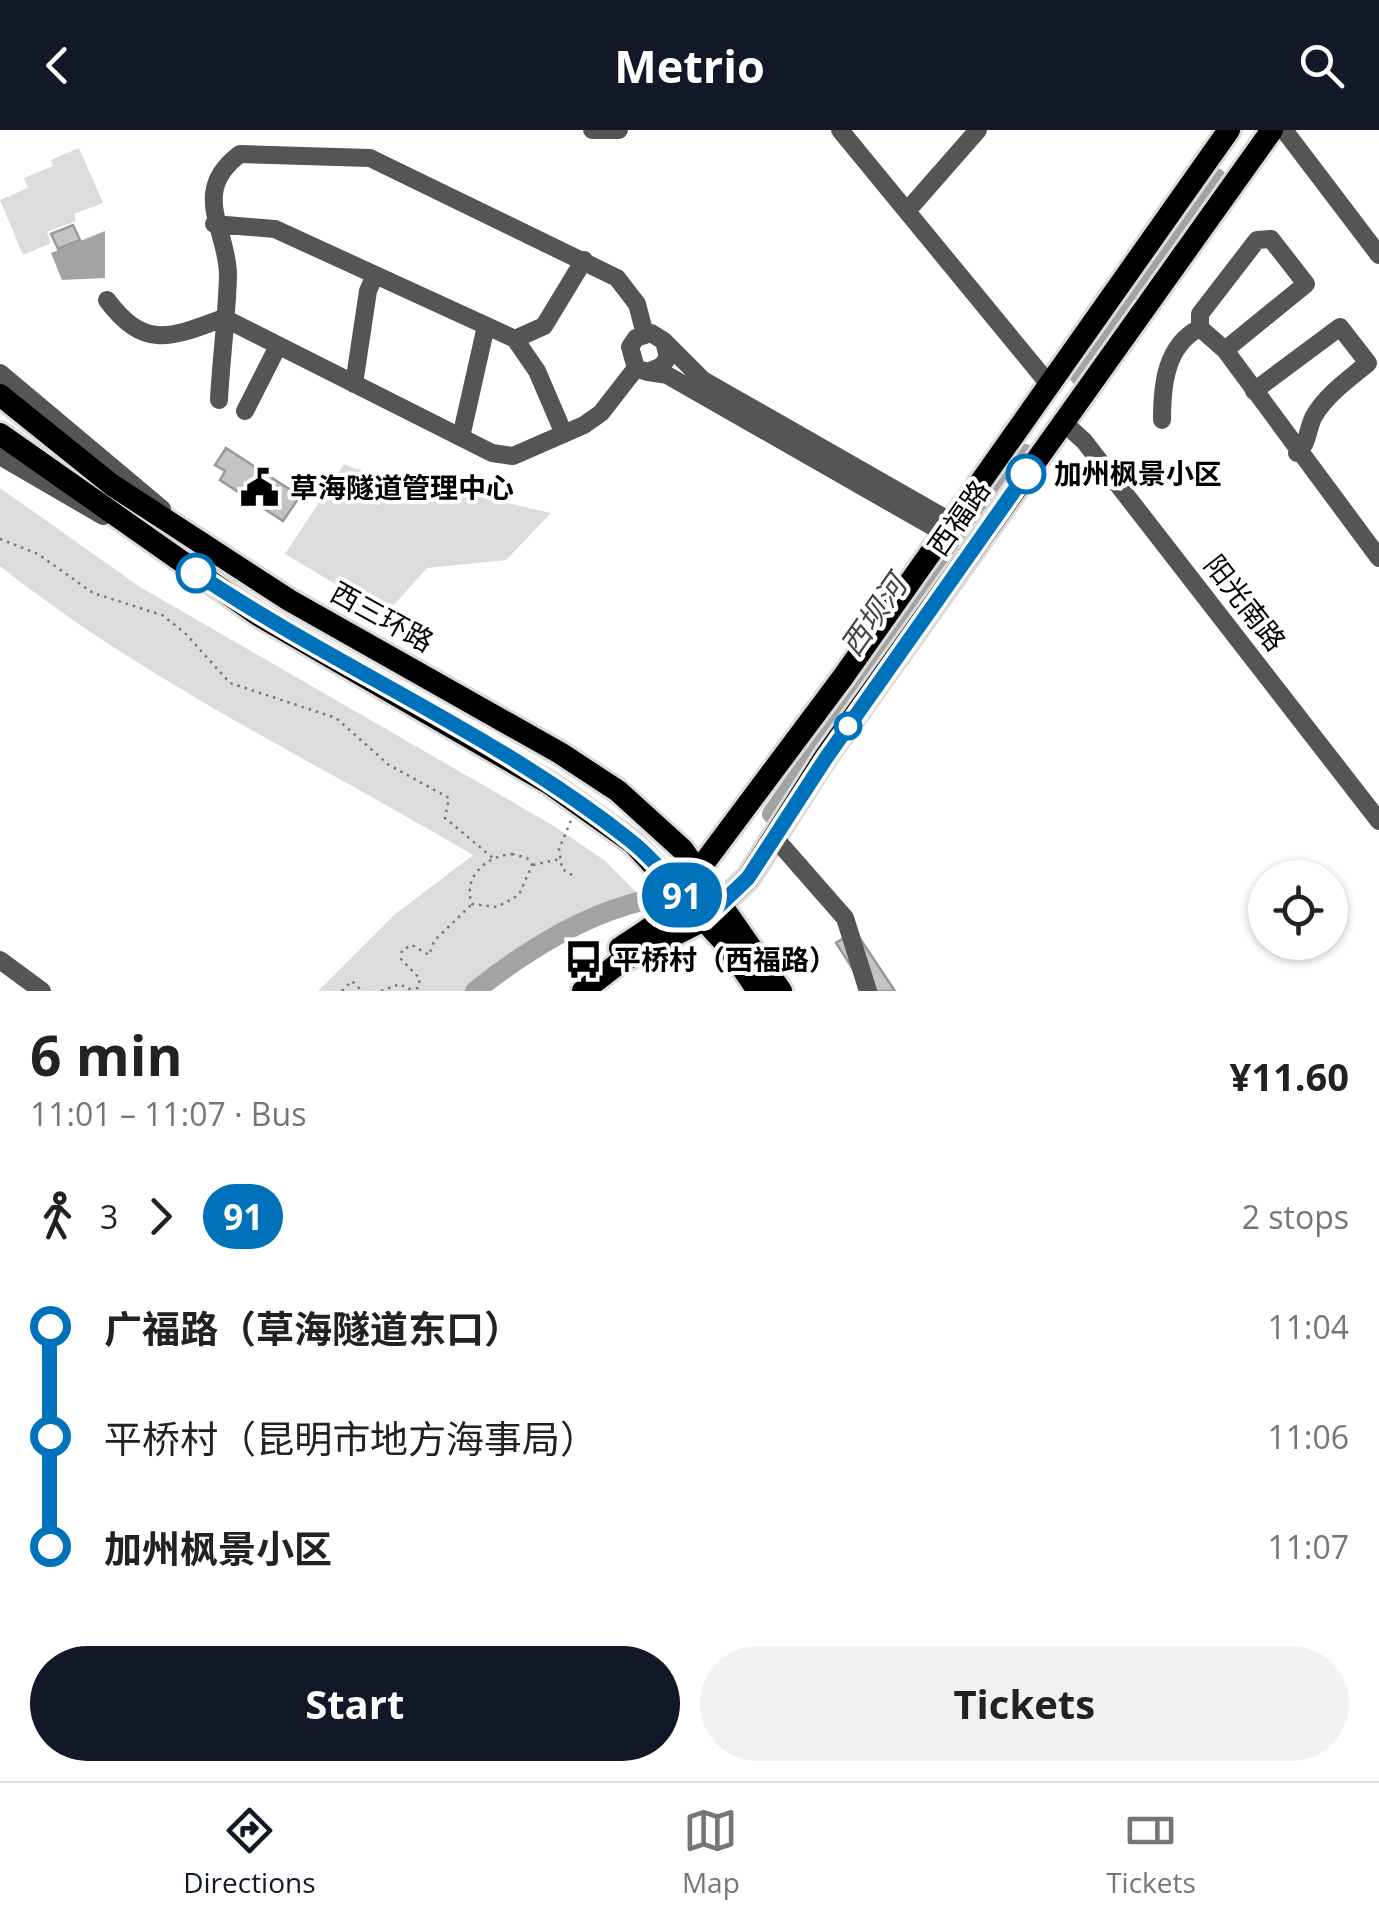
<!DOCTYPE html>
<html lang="en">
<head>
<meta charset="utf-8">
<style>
  :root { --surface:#fff; --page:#f2f2f2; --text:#222; --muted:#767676; --line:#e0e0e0; --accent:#111827 }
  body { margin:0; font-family:"Open Sans","Noto Sans SC",sans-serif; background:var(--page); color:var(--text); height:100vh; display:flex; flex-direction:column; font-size:38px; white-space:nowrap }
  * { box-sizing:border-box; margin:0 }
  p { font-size:32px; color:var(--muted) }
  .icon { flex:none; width:55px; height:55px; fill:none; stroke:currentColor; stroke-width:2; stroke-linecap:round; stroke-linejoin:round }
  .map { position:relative; height:861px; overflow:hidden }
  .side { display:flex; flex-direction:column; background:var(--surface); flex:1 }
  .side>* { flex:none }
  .badge { padding:0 20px; border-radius:32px; font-size:35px; line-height:65px }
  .buttons { position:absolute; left:1248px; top:730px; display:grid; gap:20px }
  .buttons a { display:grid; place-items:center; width:100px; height:100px; border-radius:50%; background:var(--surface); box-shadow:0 2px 8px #0004; font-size:50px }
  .map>.badge { position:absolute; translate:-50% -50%; box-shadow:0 0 0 5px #fff }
  .legs { display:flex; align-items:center; gap:15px; height:110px; padding:0 30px; font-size:32px }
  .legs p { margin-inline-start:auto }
  .summary { display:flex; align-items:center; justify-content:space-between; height:170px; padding:0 30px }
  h1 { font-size:55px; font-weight:700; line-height:75px }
  .action { display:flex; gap:20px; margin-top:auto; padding:20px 30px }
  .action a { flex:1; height:115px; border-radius:60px; background:var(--accent); color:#fff; font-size:40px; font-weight:700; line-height:115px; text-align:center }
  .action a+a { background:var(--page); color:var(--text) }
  ul { padding:0 30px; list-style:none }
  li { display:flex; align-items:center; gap:35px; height:110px; font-size:38px }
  li i { display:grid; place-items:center; width:15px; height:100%; margin:0 12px; background:currentColor }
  li i::after { content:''; width:25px; height:25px; margin:-12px; border:8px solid; border-radius:50%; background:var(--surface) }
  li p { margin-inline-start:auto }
  li:first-child i { background:linear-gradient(#0000 50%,currentColor 0) }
  li:last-child i { background:linear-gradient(currentColor 50%,#0000 0) }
  header { display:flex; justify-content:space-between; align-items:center; height:130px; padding:0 30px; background:var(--accent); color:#fff; font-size:45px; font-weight:700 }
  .dock { display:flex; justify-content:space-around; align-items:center; height:140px; border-top:2px solid var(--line); background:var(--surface); font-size:28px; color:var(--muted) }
  .dock a { display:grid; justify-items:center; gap:5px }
  .dock .current { color:var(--accent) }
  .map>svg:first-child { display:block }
  .green { fill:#dcdcdc }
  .water { fill:#a3a3a3 }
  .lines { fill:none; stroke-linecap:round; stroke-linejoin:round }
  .river { stroke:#a3a3a3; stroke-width:20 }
  .building { fill:#c4c4c4; stroke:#999; stroke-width:2.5 }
  .major-casing { stroke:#dbdbdb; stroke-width:28 }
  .path { stroke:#777; stroke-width:2.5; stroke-dasharray:2.5 5; stroke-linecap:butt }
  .minor { stroke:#555; stroke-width:18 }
  .major { stroke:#000; stroke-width:22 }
  .line-1-casing { stroke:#fff; stroke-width:22 }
  .line-1 { stroke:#0072bc; stroke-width:15 }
  .stop-1-dot { fill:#fff; stroke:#0072bc; stroke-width:5 }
  .labels { text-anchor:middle; stroke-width:8; stroke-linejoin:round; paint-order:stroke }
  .stop-label { font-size:28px; font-weight:bold; fill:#000; stroke:#fff; text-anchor:start }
  .poi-label { font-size:28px; font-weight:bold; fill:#000; stroke:#fff; text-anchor:start }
  .street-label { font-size:28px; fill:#000; stroke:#fff }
  .water-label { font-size:30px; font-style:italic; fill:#444; stroke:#fff }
</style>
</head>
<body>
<header><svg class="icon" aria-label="back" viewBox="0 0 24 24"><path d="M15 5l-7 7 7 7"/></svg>Metrio<svg class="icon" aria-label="search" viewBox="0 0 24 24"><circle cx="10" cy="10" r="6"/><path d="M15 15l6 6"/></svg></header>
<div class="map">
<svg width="1379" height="861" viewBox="0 0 1379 861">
  <rect width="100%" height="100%" fill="#fff"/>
  <path class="green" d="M 79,18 L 103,73 L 74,84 L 76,91 L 47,102 L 51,113 L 23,125 L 0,70 L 28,58 L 24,48 L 53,36 L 51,30 Z
    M 344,334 L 356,339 L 551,383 L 506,430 L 427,438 L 386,484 L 285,424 Z
    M 0,358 L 140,457 L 554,696 L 604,730 L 638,764 L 562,794 L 510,825 L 464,861 L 318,861 L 394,785 L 473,725 C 316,632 143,550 0,436 Z"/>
  <path class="water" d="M 105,101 L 105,148 L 62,150 L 51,123 Z"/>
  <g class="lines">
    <path class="river" d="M 1079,245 L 1216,48
      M 772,684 L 1025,324
      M 475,861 C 524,822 584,784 646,770"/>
  </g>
  <path class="building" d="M 73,95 L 80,110 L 58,119 L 51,104 Z
    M 226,318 L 300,366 L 283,391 L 220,350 L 225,341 L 215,335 Z
    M 855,801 L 895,861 L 867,861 L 836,813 Z"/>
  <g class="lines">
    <defs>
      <path id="major" d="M 0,265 L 112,355 L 289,470 L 560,623 L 618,661 L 683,720 L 781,861
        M 0,304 L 258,485 L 550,654 L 633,713 L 727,815 L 758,861
        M 620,818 C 658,793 678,783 698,741 L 843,547 L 1229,0
        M 583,861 L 619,833 L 704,790 L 748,748 L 825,627 L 1272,0"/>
    </defs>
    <use href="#major" class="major-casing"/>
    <path class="path" d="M 0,409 L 38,424 L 93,463 L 162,485 L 185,503 L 230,553 L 336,588 L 389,635 L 449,668 L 445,688 L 493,728
      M 512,724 L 527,728 L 532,735 L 519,765 L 497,777 L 472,774 C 462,746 487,726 512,724 Z
      M 533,735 L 560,729
      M 572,745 L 562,739 L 559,719 L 572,688
      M 342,861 L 352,851 L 362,861
      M 381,861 L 400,854 L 408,859 L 418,858 L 420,849 L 401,829 L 402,820 L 412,815 L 429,825 L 434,811 L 472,774"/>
    <path class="minor" d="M 592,0 L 619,0
      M 840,0 L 1048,253
      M 1284,0 L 1379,125
      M 907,81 L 978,0
      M 214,94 L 275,99 L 515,209 L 537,241 L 564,304
      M 107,170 C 145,221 172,207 224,188 L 492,323 L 513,326 L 584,295 L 601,283 L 636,238
      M 1200,198 L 1200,184 L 1257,110 L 1271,109 L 1306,154 L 1225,220
      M 515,209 L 544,196 L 584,130
      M 664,211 L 703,250 L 950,391
      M 647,242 L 662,236 L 668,227 L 664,211 L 651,203 L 636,208 L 630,217 L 636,238 C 646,243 657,243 667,245 L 942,402
      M 0,243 L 162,379
      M 354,254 L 368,161 L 375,145
      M 1254,261 L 1340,197 L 1368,233 C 1349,249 1327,264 1314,286 C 1307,299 1309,313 1297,323
      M 219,270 C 221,229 227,187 228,145 C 228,100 189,62 240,24 L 370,28 L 617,148 L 637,174 L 645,204
      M 245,281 L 278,216
      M 1162,290 C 1162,257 1165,215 1200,198 L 1225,220 L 1379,428
      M 1063,292 L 1084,311 L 1379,691
      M 461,307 L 486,196
      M 0,326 L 103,386
      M 774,707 L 845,788 L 868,861
      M 0,830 L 42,861"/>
    <use href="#major" class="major"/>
  </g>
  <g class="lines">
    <defs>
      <path id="line-1" d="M 196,443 C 337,538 498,605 631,711 C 658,733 680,763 704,790 L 748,748 L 826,628 L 1026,344"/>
    </defs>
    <use href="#line-1" class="line-1-casing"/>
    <use href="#line-1" class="line-1"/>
  </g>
  <defs>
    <symbol id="civic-bare" viewBox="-9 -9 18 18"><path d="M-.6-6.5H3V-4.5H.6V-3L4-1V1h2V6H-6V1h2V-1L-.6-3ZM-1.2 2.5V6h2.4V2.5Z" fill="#000" stroke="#fff" stroke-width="2.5" paint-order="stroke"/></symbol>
    <symbol id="bus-bare" viewBox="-9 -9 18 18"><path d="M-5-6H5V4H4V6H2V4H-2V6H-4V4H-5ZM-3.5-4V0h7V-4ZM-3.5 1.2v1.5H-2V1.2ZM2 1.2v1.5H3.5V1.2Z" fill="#000" stroke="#fff" stroke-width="2.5" paint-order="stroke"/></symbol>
  </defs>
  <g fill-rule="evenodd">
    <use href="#civic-bare" x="232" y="330" width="55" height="55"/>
    <use href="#bus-bare" x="556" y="802" width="55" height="55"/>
  </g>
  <g class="stop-1-dot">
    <circle cx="1026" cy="344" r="18"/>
    <circle cx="196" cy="443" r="18"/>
    <circle cx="848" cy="596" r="12"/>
  </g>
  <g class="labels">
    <g class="stop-label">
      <text x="1054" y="354">加州枫景小区</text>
    </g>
    <g class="poi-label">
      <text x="290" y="368">草海隧道管理中心</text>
      <text x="613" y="840">平桥村（西福路）</text>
    </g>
    <g class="street-label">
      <text transform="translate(959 388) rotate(-55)" y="10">西福路</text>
      <text transform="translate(1245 473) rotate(52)" y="10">阳光南路</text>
      <text transform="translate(382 487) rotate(29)" y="10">西三环路</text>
    </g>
    <g class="water-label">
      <text transform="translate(874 486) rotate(-55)" y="10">西坝河</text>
    </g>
  </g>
</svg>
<div class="buttons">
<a><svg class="icon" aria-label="locate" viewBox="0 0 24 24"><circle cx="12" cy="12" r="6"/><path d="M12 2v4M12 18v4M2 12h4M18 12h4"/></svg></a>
</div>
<b class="badge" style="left:682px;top:765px;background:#0072bc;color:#fff">91</b>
</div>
<section class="side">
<div class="summary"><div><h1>6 min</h1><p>11:01 – 11:07 · Bus</p></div><b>¥11.60</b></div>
<div class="legs"><svg class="icon" aria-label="walk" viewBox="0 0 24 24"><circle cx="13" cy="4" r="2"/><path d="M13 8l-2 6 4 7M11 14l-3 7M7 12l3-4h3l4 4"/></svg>3<svg class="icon" aria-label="forward" viewBox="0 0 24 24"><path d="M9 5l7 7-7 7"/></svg><b class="badge" style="background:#0072bc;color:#fff">91</b><p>2 stops</p></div>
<ul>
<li><i style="color:#0072bc"></i><b>广福路（草海隧道东口）</b><p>11:04</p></li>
<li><i style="color:#0072bc"></i><span>平桥村（昆明市地方海事局）</span><p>11:06</p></li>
<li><i style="color:#0072bc"></i><b>加州枫景小区</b><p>11:07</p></li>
</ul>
<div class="action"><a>Start</a><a>Tickets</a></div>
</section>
<nav class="dock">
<a class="current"><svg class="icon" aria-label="directions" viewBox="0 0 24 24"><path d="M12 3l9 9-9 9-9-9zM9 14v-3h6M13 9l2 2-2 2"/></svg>Directions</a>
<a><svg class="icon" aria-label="map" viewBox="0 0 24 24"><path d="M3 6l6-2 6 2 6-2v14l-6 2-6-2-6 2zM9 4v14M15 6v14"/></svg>Map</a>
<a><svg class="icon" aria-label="tickets" viewBox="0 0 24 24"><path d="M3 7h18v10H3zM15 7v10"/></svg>Tickets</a>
</nav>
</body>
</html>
